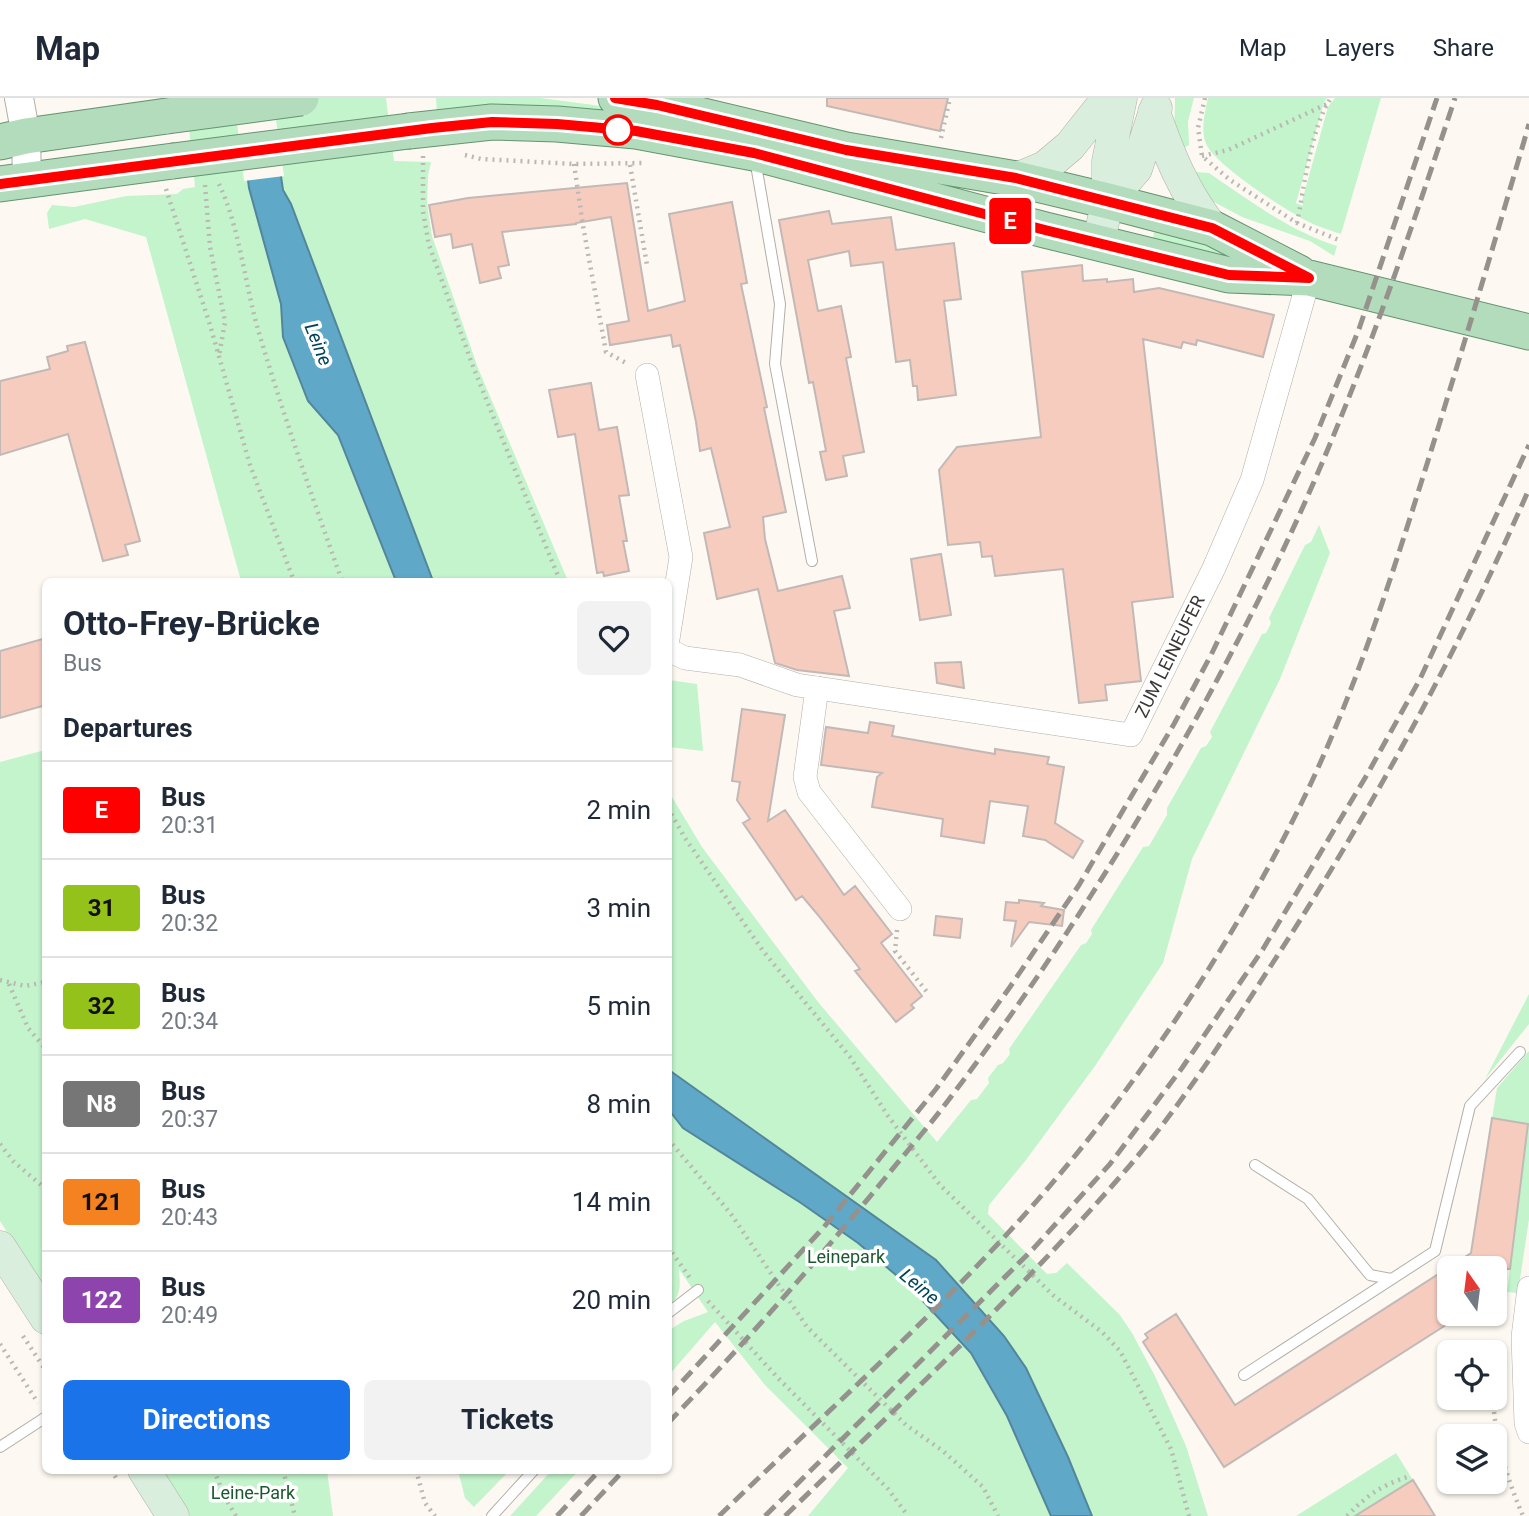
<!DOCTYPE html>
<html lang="en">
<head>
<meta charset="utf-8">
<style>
  :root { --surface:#fff; --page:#f2f2f3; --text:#1f2937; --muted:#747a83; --line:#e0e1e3; --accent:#1a73e8 }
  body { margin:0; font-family:Roboto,sans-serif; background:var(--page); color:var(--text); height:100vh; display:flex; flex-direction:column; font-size:26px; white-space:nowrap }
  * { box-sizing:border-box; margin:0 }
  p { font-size:23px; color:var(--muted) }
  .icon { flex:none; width:38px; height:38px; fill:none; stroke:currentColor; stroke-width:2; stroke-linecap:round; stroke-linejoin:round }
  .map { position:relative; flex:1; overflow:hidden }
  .sheet { position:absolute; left:42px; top:480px; width:630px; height:896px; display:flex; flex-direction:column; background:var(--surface); border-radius:10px; box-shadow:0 2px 5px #0004 }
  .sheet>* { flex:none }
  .badge { padding:0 14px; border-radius:5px; font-size:24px; line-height:46px }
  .needle { width:46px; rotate:346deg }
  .tools { position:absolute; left:1437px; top:1158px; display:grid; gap:14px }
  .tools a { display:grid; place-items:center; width:70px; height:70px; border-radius:10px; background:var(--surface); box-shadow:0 2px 5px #0004; font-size:35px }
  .map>.badge { position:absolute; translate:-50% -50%; box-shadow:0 0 0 4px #fff }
  h2 { padding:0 21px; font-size:26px; line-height:63px }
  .round { display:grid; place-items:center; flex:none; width:74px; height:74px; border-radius:10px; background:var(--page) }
  .overview { display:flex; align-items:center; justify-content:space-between; height:119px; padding:0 21px }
  h1 { font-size:33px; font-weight:700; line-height:52px }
  .action { display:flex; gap:14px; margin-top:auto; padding:14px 21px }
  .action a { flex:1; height:80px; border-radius:10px; background:var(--accent); color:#fff; font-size:28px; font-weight:700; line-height:80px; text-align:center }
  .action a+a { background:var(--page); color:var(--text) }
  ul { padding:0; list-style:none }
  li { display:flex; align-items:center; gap:21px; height:98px; padding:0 21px; border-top:2px solid var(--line) }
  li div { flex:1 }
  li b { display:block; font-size:26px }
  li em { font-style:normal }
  li .badge { min-width:77px; font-weight:700; text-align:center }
  header { display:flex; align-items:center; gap:42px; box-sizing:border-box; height:98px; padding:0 35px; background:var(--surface); border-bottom:2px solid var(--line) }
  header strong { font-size:33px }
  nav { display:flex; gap:38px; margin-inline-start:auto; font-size:24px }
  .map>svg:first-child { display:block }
  .green { fill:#c3f4cc }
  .water { fill:#60a8c7; stroke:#54869b; stroke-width:2 }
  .pier { fill:#fdf9f2 }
  .building { fill:#f6ccbf; stroke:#c2b9b7; stroke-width:2 }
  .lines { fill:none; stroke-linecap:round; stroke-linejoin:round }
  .service-casing { stroke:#b2aea8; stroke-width:12 }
  .minor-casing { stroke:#b2aea8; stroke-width:24 }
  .tertiary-casing { stroke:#b2aea8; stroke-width:30 }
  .secondary-casing { stroke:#b2aea8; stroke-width:33 }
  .primary-casing { stroke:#669370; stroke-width:37 }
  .path { stroke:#bbb8b3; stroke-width:4.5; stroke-dasharray:2 5; stroke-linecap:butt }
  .service { stroke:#fff; stroke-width:10 }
  .minor { stroke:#fff; stroke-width:23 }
  .tertiary { stroke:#fff; stroke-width:28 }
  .secondary { stroke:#d9eedd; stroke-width:32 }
  .primary { stroke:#b2dcbc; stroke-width:35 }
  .rail { stroke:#95928e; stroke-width:5; stroke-dasharray:14 7; stroke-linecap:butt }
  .primary-bridge-casing { stroke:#669370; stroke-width:37; stroke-linecap:butt }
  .primary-bridge { stroke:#b2dcbc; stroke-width:35 }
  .line-casing { stroke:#fff; stroke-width:16 }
  .line { stroke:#f00; stroke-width:10 }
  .stop-dot { fill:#fff; stroke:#f00; stroke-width:3.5 }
  .labels { text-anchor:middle; stroke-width:7; stroke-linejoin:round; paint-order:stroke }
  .street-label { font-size:18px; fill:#393735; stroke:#fff }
  .park-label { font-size:18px; fill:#1c582f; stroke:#fff }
  .water-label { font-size:19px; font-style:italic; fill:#024359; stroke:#fff }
</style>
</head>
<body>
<header>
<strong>Map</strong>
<nav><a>Map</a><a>Layers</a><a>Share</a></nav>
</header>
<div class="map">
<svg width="1529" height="1418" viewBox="0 0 1529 1418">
  <rect width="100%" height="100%" fill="#fdf9f2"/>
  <path class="green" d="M 186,0 L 386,0 L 394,63 L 431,64 L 428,78 L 427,106 L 432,138 L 478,270 L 568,483 L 241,483 L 146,139 L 85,121 L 49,131 L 47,115 L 52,107 L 74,109 L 126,98 L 177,96 L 183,91 L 195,89 Z
    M 436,0 L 540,0 L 594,7 L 642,16 L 437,17 Z
    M 1175,0 L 1194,0 L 1188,23 L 1189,47 L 1178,53 L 1174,42 Z
    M 1208,0 L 1327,0 L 1324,4 L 1296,105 L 1303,108 L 1302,103 L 1328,9 L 1335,0 L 1381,0 L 1341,136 C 1329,132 1316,128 1305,122 C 1283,110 1211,65 1205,43 C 1201,28 1205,14 1208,0 Z
    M 1195,74 L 1209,75 C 1250,103 1290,133 1337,148 L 1334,158 L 1310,143 L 1242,119 L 1214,104 L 1204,96 Z
    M 1156,127 L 1250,159 L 1248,168 L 1151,148 Z
    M 1319,427 L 1330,455 L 1280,581 L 1192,761 L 1163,865 L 1095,968 L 1026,1062 L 989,1107 L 988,1116 L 1047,1176 L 1056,1175 L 1067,1165 L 1120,1217 L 1132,1235 L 1155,1278 L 1186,1348 L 1208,1418 L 808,1418 L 848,1370 L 765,1287 L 715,1224 L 669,1277 L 669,1232 L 684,1223 L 708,1214 L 679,1171 C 680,1188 682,1196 669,1209 L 669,694 L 702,749 L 818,904 L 937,1044 L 971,1002 L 977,1001 L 989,985 L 988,980 L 998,967 L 1003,965 L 1010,956 L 1009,951 L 1081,847 L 1086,845 L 1092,836 L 1091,832 L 1143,749 L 1149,748 L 1167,717 L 1167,710 L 1201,650 L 1206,648 L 1212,639 L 1210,634 L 1262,536 L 1266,535 L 1271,525 L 1269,520 L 1305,447 L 1311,444 Z
    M 669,582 L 697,586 L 703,653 L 669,649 Z
    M 45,652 L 45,1193 L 0,1123 L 0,664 Z
    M 1529,896 L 1529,926 L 1485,981 Z
    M 1529,953 L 1529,1121 L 1518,1195 L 1507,1194 L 1528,1026 L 1492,1020 L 1497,990 Z
    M 1396,1355 L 1413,1382 L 1364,1418 L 1296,1418 Z
    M 160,1372 L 327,1372 L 333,1418 L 190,1418 Z
    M 458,1372 L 510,1372 L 474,1409 L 465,1400 Z
    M 552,1372 L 579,1372 L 536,1418 L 510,1418 Z"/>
  <path class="water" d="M 238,0 L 273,23 L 283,92 L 291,106 L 433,483 L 396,483 L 338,337 L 308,303 L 283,239 L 281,206 L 249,90 Z
    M 669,972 L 936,1162 L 1004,1238 L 1026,1270 L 1068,1359 L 1092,1418 L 1051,1418 L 1007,1318 L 971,1255 L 909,1188 L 858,1145 L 801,1105 L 683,1030 L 669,1012 Z"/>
  <path class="pier" d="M 234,0 L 276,0 L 276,22 L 284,78 L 244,83 Z"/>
  <path class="building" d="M 827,0 L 948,0 L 940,33 L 827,8 Z
    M 627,85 L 648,213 L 685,203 L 669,116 L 732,104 L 747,185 L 741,186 L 767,309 L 764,310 L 786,414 L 763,419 L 765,441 L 778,493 L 842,478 L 850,510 L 834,513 L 849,578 L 797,572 L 775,565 L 758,491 L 717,501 L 704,435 L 730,429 L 711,350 L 700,353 L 696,324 L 680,247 L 673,249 L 671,237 L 610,247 L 607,227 L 629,223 L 611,119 L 576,125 L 576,126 L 502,134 L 509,167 L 498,169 L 501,180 L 480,185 L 472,146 L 453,150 L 451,136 L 435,139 L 429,107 L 468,100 Z
    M 829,113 L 832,126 L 891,119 L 896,152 L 954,145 L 961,201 L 944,203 L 956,297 L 918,302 L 917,288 L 913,288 L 910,262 L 896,264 L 883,164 L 851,168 L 849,153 L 808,162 L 818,213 L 841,208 L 851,259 L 846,260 L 864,354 L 843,358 L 847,378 L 826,382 L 820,354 L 826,353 L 813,284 L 809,285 L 779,122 Z
    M 1082,167 L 1083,183 L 1107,181 L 1107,184 L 1133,181 L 1134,194 L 1159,190 L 1274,217 L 1263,259 L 1197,242 L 1196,247 L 1183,244 L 1181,250 L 1143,241 L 1173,499 L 1132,504 L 1141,583 L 1105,587 L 1107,602 L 1079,605 L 1063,471 L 995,478 L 992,458 L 982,459 L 980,444 L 948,447 L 939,372 L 957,349 L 1041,339 L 1022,174 Z
    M 85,244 L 140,443 L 125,447 L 128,457 L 103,463 L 68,336 L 0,357 L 0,283 L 50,271 L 47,259 L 68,253 L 67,248 Z
    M 591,285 L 599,332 L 617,329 L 629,397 L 619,398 L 627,443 L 623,443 L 629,473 L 604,478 L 603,474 L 597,475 L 575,336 L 558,339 L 549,292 Z
    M 941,456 L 951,517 L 920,522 L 911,461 Z
    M 46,540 L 46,607 L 0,620 L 0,553 Z
    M 961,564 L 964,590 L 937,585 L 935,565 Z
    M 742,611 L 785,617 L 768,723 L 785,712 L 844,797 L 855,788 L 892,836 L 881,845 L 922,898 L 911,907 L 914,910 L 896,924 L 855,873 L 860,871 L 818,817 L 802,798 L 796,802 L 743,725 L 750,721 L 737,702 L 740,684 L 732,683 Z
    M 870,624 L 894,628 L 892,638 L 995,656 L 995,651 L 1049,659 L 1047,666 L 1064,669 L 1055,725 L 1083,743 L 1073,760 L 1045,742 L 1023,738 L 1028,708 L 990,703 L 984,745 L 941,738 L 943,721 L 872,709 L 877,679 L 882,675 L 821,667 L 826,629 L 868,635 Z
    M 1019,802 L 1044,805 L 1041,808 L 1064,812 L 1062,828 L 1029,824 L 1011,849 L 1016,823 L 1004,822 L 1006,804 L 1019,805 Z
    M 936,818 L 962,821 L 960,840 L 934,837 Z
    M 1492,1020 L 1528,1026 L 1510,1171 L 1449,1171 L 1449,1225 L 1224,1369 L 1143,1244 L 1148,1240 L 1145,1236 L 1176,1216 L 1235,1307 L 1471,1155 Z
    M 1413,1382 L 1435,1418 L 1355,1418 Z"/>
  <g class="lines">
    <defs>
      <path id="service" d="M 755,61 L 780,206 L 775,266 L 812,463
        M 1255,1067 L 1308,1101 L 1370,1177 L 1391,1181
        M 668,1215 L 698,1192
        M 1244,1277 L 1435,1153 L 1470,1008 L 1520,954
        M 0,1349 L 46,1319
        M 492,1418 L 534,1372"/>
      <g id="minor">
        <path d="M 647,277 L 681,459 L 668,541"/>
        <path id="s1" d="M 668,552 L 685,560 L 740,567 L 797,587 L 1131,637 L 1214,470 L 1252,382 L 1309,180"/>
        <path d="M 817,590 L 805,679 L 809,694 L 900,811"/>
        <path d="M 1529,1190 L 1523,1239 L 1526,1325 L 1529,1334"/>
      </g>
      <path id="tertiary" d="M 19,0 L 26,38 L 27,82"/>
      <path id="secondary" d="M 1154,14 C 1170,59 1183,92 1212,130
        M 1016,81 L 1045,69 L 1070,48 L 1108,0
        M 1108,103 L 1136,71 L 1156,10
        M 1098,145 L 1108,103 L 1108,63 L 1121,0
        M 0,1149 L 46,1220
        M 144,1372 L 173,1418"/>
      <path id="primary" d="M 616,0 L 657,7 L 846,52 L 1016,81 L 1108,103 L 1212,130 L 1299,175
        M 409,33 L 492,24 L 557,26 L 636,33 L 754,55 L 1045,132 L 1229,177 L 1309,180 L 1529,234
        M 0,44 L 26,38 L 167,18
        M 0,86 L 173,63"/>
    </defs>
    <use href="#service" class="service-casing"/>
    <use href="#minor" class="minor-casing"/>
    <use href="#tertiary" class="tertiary-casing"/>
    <use href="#secondary" class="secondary-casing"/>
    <use href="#primary" class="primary-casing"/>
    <path class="path" d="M 1205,0 L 1198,30 L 1202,58 L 1230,82 L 1297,125 L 1339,142
      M 941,40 L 950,0
      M 465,57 L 481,61 L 574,66 L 642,65
      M 423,58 L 423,114 L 429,147 L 474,271 L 560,483
      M 1202,58 L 1228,52 L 1327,6
      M 574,66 L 583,128 L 606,254 L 628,266
      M 630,67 L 647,167
      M 219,86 C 240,130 245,188 259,235 C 284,319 313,401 342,483
      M 205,87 L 210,149 L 225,224 L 219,258
      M 166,91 L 210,227 L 250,367 L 294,483
      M 1297,125 C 1304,91 1311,28 1331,0
      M 668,710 L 685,740 L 763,853 L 850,959 L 888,1018 L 940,1087 L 1054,1198 L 1102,1234 L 1120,1253 L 1171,1351 L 1189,1418
      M 897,832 L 895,853 L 927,894
      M 0,882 L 25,888 L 46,884
      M 9,886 L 28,930 L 46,951
      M 668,1041 L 731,1116 L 807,1229 L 906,1327 L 943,1353 L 983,1389 L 998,1418
      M 0,1046 L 14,1064 L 46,1091
      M 668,1149 L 690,1180
      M 708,1203 L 777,1279 L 888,1391 L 908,1418
      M 23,1238 L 46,1273
      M 0,1246 L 38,1305
      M 1494,1290 L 1503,1285
      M 1493,1300 C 1495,1341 1507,1381 1523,1418
      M 111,1372 L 118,1383
      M 214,1372 L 225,1400 L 236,1418
      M 283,1372 L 295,1418
      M 416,1372 L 425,1405 L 435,1418
      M 1347,1418 C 1367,1397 1382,1387 1410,1378"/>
    <use href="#service" class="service"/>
    <use href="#minor" class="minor"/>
    <use href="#tertiary" class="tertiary"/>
    <use href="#secondary" class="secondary"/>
    <use href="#primary" class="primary"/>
    <path class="rail" d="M 668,1299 L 824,1129 L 936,991 L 1010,889 L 1079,787 L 1174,626 L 1211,557 L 1315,340 L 1359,231 L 1437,0
      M 668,1325 C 744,1246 816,1164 886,1079 C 907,1053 930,1027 950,1000 C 1073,838 1179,663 1269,481 C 1345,327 1401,163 1455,0
      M 557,1418 L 600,1372
      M 581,1418 L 624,1372
      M 719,1418 C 847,1294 984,1175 1094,1034 C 1173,933 1244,822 1301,706 C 1354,598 1391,481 1427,366 C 1462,253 1496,140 1529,26
      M 765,1418 L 1033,1151 L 1110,1066 L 1182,970 L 1263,851 L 1368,675 L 1420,581 L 1529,347
      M 785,1418 C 898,1308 1015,1199 1119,1080 C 1177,1014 1225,939 1272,866 C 1370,715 1457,556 1529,391"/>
    <defs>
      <path id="primary-bridge" d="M 167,18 L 301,0
        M 173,63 L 409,33"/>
    </defs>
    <use href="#primary-bridge" class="primary-bridge-casing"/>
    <use href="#primary-bridge" class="primary-bridge"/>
  </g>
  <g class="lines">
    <defs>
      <path id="line" d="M 0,86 L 432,30 L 492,24 L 557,26 L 636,33 L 754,55 L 1045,132 L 1229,177 L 1309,180 L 1212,130 L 1016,80 L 846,52 L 657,7 L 615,0"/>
    </defs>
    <use href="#line" class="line-casing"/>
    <use href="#line" class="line"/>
  </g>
  <circle class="stop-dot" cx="618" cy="32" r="14"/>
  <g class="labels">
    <g class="street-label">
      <text dy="6" stroke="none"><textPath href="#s1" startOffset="560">ZUM LEINEUFER</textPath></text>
    </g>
    <g class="park-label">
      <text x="846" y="1165">Leinepark</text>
      <text x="253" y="1401">Leine-Park</text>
    </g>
    <g class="water-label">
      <text transform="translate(319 246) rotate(68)" y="7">Leine</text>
      <text transform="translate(920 1188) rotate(40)" y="7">Leine</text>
    </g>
  </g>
</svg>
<div class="tools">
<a><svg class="needle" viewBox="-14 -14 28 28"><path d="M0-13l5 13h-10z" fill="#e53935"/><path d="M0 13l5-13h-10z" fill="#747a83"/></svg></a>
<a><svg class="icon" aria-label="locate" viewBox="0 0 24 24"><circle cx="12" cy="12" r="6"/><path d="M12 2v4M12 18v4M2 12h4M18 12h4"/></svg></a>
<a><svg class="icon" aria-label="layers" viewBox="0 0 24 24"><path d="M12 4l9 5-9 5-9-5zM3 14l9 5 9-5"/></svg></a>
</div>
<b class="badge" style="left:1010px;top:123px;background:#f00;color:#fff">E</b>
<section class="sheet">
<div class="overview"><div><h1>Otto-Frey-Brücke</h1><p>Bus</p></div><a class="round"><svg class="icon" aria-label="heart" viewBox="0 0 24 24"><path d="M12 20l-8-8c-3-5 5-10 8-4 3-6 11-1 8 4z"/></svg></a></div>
<h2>Departures</h2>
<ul>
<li><span class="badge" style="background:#f00;color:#fff">E</span><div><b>Bus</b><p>20:31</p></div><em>2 min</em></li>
<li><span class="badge" style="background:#94c11a;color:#111">31</span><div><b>Bus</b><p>20:32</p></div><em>3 min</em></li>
<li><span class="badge" style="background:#94c11a;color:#111">32</span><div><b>Bus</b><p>20:34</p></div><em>5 min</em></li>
<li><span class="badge" style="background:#767676;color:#fff">N8</span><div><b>Bus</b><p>20:37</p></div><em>8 min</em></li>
<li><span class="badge" style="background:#f58220;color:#111">121</span><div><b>Bus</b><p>20:43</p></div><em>14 min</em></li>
<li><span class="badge" style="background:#8e44ad;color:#fff">122</span><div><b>Bus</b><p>20:49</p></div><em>20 min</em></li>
</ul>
<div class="action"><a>Directions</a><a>Tickets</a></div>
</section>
</div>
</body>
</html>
